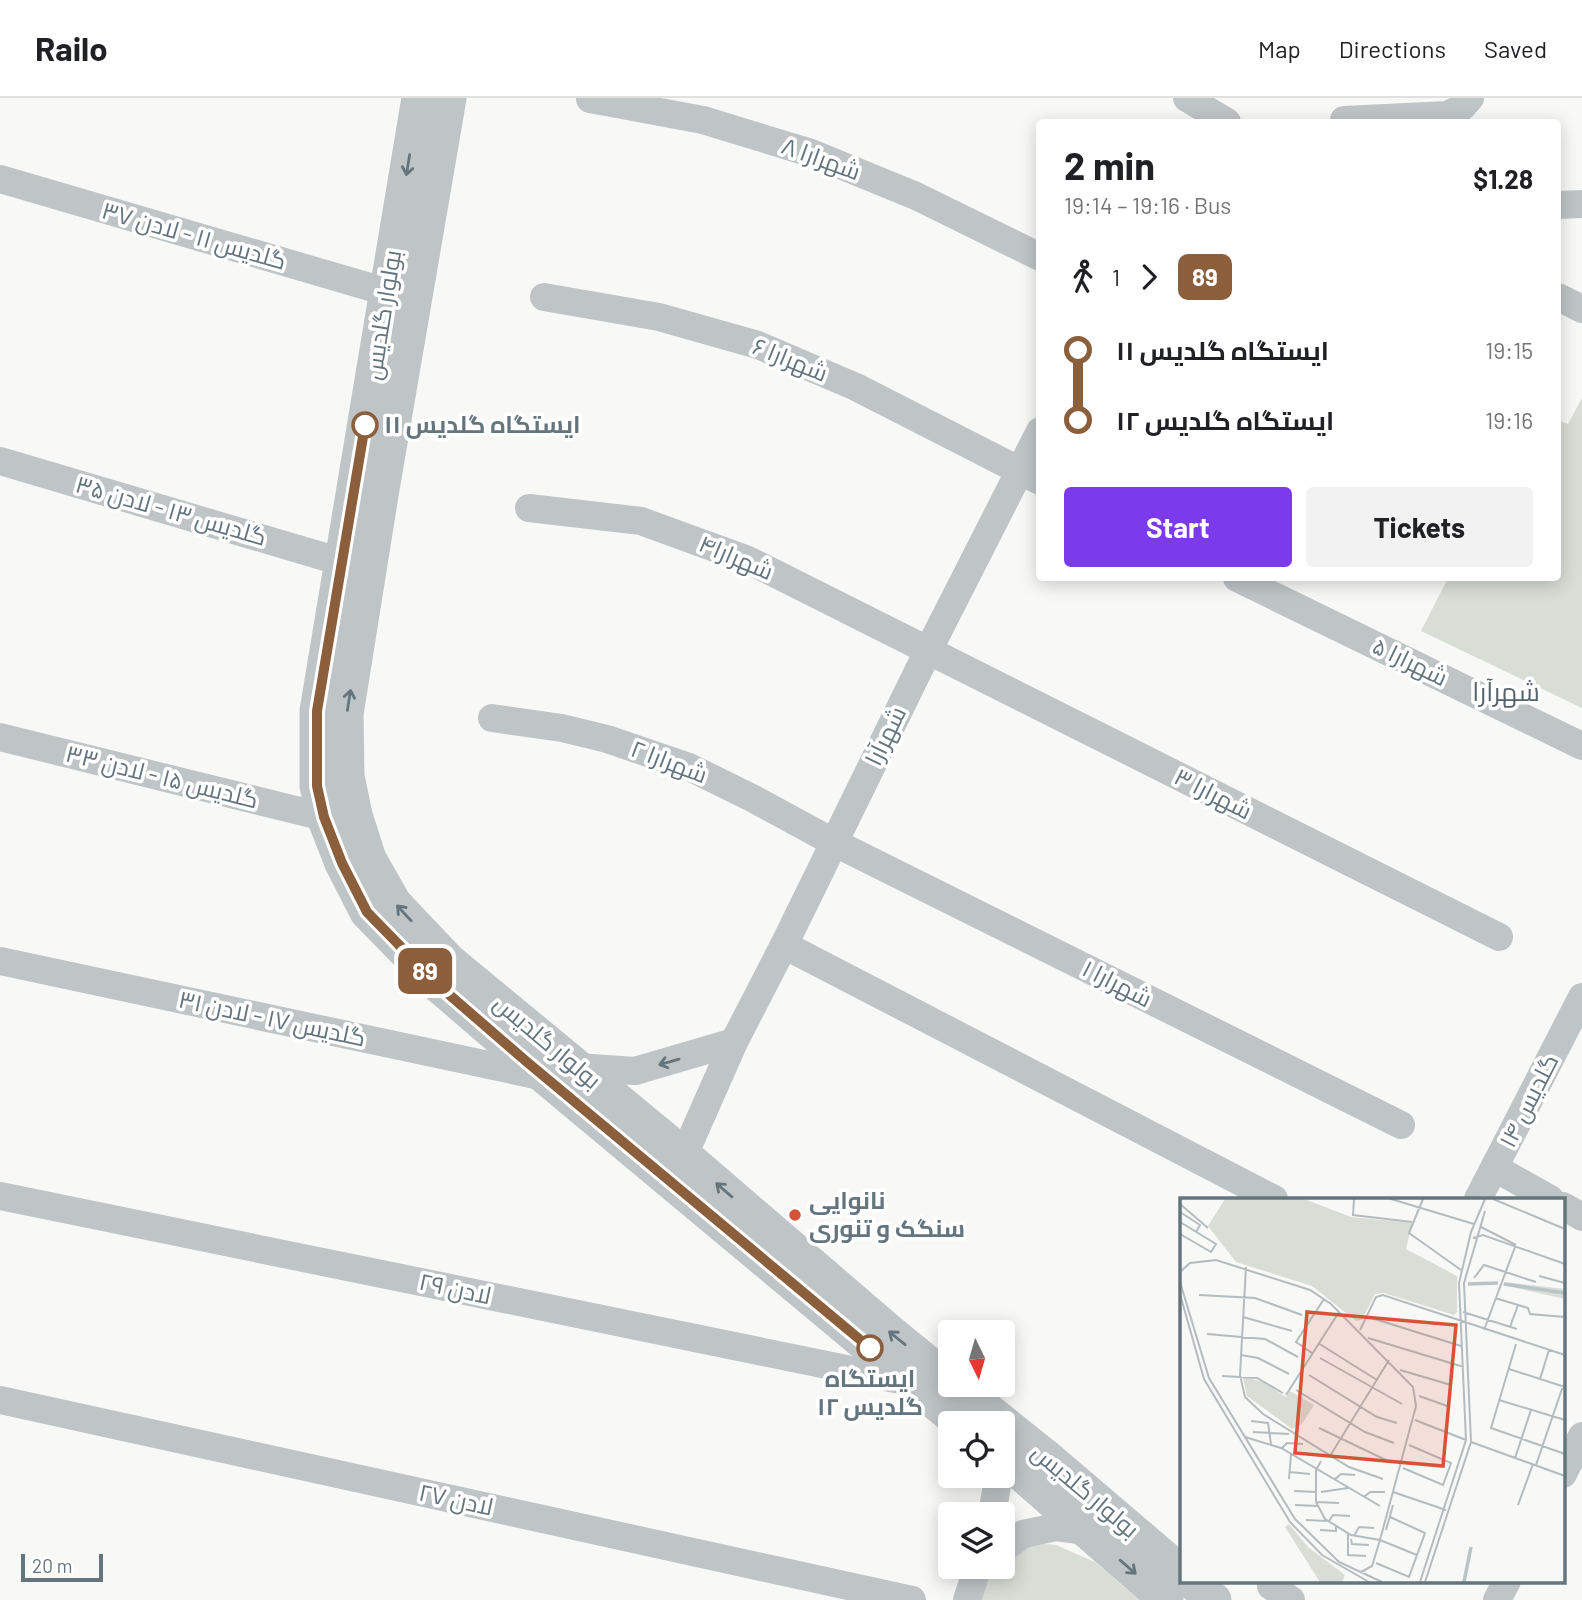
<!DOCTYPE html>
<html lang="en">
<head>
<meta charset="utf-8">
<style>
  :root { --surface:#fff; --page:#f2f2f2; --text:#202124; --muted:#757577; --line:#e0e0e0; --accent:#7c3aed }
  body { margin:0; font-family:Barlow,Cairo,sans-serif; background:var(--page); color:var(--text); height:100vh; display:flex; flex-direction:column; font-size:26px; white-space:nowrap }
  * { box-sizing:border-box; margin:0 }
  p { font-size:23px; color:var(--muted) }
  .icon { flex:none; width:38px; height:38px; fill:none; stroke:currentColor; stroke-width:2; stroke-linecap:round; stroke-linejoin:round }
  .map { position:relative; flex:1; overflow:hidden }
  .panel { position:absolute; left:1036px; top:21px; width:525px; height:462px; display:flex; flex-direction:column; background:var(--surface); border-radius:7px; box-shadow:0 4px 18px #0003 }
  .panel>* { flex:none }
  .badge { padding:0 14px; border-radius:10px; font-size:24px; line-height:46px }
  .needle { width:46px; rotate:175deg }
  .controls { position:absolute; left:938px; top:1222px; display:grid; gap:14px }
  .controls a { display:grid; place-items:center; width:77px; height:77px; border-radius:7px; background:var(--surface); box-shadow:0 4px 18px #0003; font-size:35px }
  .scale { position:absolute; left:21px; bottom:18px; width:82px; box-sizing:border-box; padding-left:7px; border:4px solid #65757e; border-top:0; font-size:19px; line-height:24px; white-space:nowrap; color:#65757e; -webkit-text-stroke:5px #fff; paint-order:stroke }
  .map>.badge { position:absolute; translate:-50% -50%; box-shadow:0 0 0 4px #fff }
  .legs { display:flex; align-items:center; gap:10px; height:77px; padding:0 28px; font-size:23px }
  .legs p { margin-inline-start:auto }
  .headline { display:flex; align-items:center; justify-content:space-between; height:119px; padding:0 28px }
  h1 { font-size:38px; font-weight:700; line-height:52px }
  .action { display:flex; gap:14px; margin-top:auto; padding:14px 28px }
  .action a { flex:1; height:80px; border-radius:7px; background:var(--accent); color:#fff; font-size:28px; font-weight:700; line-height:80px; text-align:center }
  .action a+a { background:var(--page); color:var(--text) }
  ul { padding:0 28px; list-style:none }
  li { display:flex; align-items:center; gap:24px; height:70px; font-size:26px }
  li i { display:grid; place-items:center; width:10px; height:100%; margin:0 9px; background:currentColor }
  li i::after { content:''; width:18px; height:18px; margin:-9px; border:5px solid; border-radius:50%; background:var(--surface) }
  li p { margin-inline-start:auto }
  li:first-child i { background:linear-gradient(#0000 50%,currentColor 0) }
  li:last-child i { background:linear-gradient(currentColor 50%,#0000 0) }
  header { display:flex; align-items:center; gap:42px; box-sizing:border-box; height:98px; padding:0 35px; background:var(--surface); border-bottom:2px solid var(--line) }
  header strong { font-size:33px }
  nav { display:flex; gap:38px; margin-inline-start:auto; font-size:24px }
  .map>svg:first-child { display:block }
  .green { fill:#d8ddd5 }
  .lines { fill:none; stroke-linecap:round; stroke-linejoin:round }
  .minor { stroke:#bfc4c7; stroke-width:28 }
  .tertiary { stroke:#bfc4c7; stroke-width:35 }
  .oneway { stroke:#65757e }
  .line-1-casing { stroke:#fff; stroke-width:16 }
  .line-1 { stroke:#8b5e3c; stroke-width:10 }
  .stop-1-dot { fill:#fff; stroke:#8b5e3c; stroke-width:3.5 }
  .poi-dot { fill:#d75236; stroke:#fff; stroke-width:2.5 }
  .labels { text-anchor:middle; stroke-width:7; stroke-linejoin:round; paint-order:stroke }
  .street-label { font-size:24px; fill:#65757e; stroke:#fff }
  .stop-label { font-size:24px; font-weight:bold; fill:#65757e; stroke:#fff; text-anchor:start }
  .poi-label { font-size:24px; font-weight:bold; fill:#65757e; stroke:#fff; text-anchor:start }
  .neighbourhood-label { font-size:26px; fill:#56636a; stroke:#fff }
  .inset-river { fill:none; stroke:#b8c4c7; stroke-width:3.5 }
  .inset-road { fill:none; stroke:#b4bcbf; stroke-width:2 }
  .view { fill:#d75236; fill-opacity:0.15; stroke:#d75236; stroke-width:3.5 }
  .inset-edge { fill:none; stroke:#65757e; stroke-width:3.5 }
</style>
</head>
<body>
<header>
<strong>Railo</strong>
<nav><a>Map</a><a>Directions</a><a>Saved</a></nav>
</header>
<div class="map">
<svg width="1582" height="1502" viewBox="0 0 1582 1502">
  <rect width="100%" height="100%" fill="#f8f8f6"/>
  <path class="green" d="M 1582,300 L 1582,610 L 1421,533 L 1448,480 L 1558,480 L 1558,322 L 1568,326 Z
    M 1019,1444 L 1056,1447 L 1095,1464 L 1139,1502 L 979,1502 L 992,1468 L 1003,1468 L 1003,1458 Z"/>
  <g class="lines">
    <path class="minor" d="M 1187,0 L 1227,24
      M 590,1 L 703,22 L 811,55 L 916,98 L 1040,159
      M 1344,22 L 1448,17 L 1462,9 L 1470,0
      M 0,81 L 387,194
      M 1558,107 L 1582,106
      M 544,199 L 659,219 L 758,247 L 856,289 L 1040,383
      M 1558,199 L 1582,211
      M 0,363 L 342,464
      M 529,410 L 641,423 L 748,462 L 1499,839
      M 1237,480 L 1582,648
      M 492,620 L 562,630 L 607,641 L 689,669 L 754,701 L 833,744 L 1401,1027
      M 0,639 L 324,719
      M 784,847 L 1274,1101
      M 0,863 L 545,979
      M 577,969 L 635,973 L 734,944
      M 1495,1070 L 1550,1101
      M 672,1071 L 684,1057 L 734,944 L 784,847 L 928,553 L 1040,333
      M 0,1098 L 910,1284
      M 1478,1101 L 1582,899
      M 1563,1108 L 1582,1119
      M 0,1302 L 912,1502
      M 1563,1376 L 1582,1338
      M 992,1416 L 999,1377
      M 1003,1451 L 1023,1436 L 1056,1429 L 1086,1433
      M 1271,1488 L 1291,1502
      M 967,1502 L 978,1468
      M 1497,1502 L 1507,1483"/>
    <path class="tertiary" d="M 419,0 L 317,613 L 317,688 L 324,719 L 342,765 L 367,814 L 438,887 L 545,979 L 960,1325
      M 449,0 L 381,397 L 346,616 L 347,678 L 355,717 L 369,761 L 394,805 L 449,863 L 684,1057 L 890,1234 L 950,1283
      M 955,1286 L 1051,1363 L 1181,1474
      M 1003,1360 L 1166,1502
      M 1191,1483 L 1214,1502"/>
  </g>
  <defs><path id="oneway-shaft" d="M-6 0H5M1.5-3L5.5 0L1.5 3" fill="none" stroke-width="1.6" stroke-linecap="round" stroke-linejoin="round" transform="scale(1.75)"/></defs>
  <g class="oneway">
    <use href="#oneway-shaft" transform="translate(408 67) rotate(99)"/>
    <use href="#oneway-shaft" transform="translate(349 602) rotate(-81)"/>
    <use href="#oneway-shaft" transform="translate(404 815) rotate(-133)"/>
    <use href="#oneway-shaft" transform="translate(669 964) rotate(164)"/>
    <use href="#oneway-shaft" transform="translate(724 1092) rotate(-139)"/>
    <use href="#oneway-shaft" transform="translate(897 1240) rotate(-141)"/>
    <use href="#oneway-shaft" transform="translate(1128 1469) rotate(41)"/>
  </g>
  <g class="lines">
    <defs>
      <path id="line-1" d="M 365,327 L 317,613 L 317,688 L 324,719 L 342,765 L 367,814 L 438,887 L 527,964 L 870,1250"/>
    </defs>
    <use href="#line-1" class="line-1-casing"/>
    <use href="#line-1" class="line-1"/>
  </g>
  <g class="stop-1-dot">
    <circle cx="365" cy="327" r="12"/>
    <circle cx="870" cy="1250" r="12"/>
  </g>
  <circle class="poi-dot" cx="795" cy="1117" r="7"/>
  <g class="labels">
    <g class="street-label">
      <text transform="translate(821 61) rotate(20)" y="8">شهرارا ۸</text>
      <text transform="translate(194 138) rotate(16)" y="8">گلدیس ۱۱ - لادن ۳۷</text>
      <text transform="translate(383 217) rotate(-81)" y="8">بولوار گلدیس</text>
      <text transform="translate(790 262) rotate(22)" y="8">شهرارا ۶</text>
      <text transform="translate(171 413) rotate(16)" y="8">گلدیس ۱۳ - لادن ۳۵</text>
      <text transform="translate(736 460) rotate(23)" y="8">شهرارا۴</text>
      <text transform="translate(1410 564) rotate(26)" y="8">شهرارا ۵</text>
      <text transform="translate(886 638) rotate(-64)" y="8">شهرآرا</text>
      <text transform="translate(669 664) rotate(21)" y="8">شهرارا ۲</text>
      <text transform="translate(162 679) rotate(14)" y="8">گلدیس ۱۵ - لادن ۳۳</text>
      <text transform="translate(1213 696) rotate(27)" y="8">شهرارا ۳</text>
      <text transform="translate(1117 886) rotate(27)" y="8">شهرارا ۱</text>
      <text transform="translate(272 921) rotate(12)" y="8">گلدیس ۱۷ - لادن ۳۱</text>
      <text transform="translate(547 944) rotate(40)" y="8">بولوار گلدیس</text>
      <text transform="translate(1529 1003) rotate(-63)" y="8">گلدیس ۱۴</text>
      <text transform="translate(455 1191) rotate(12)" y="8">لادن ۲۹</text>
      <text transform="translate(1085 1393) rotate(40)" y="8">بولوار گلدیس</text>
      <text transform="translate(456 1402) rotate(12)" y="8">لادن ۲۷</text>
    </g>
    <g class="stop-label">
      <text x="384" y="335">ایستگاه گلدیس ۱۱</text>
      <text x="870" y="1289" text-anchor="middle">ایستگاه<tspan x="870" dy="28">گلدیس ۱۲</tspan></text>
    </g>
    <g class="poi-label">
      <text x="809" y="1111">نانوایی<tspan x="809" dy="28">سنگک و تنوری</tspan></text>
    </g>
    <g class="neighbourhood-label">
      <text x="1506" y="603">شهرآرا</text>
    </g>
  </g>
  <g transform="translate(1180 1100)">
    <rect width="385" height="385" fill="#f8f8f6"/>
    <path d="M 45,1 L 124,1 L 171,19 L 232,25 L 226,51 L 277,78 L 277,114 L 274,117 L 204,95 L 195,96 L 182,122 L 176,123 L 132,88 L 56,64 L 28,28 ZM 324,84 L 385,91 L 385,101 L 323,87 ZM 63,179 L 83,184 L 106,199 L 110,193 L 134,207 L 122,226 L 112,231 L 67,198 ZM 109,326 L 128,349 L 165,377 L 162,384 L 140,384 L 105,329 Z" fill="#d8ddd5"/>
    <path class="inset-river" d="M 288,86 L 318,85M 324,86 L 385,95M 284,384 L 291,349"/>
    <path class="inset-road" d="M 174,1 L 173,17 L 232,24M 211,1 L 294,26M 243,1 L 229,35 L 281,72M 313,1 L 385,31M 0,6 L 28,30M 0,14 L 20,27 L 16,34M 0,24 L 36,46 L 31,54 L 0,36M 301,29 L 336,47M 293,40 L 303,37 L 385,66M 66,69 L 60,177 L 65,199 L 83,216 L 169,269 L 203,281M 1,73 L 10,65 L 36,62 L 130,92 L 151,106 L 233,189 L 236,208 L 200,342 L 192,368 L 181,374M 359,78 L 385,85M 294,80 L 304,67 L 356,84M 0,84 L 29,180 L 115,321 L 159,364 L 202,384M 0,96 L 24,181 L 110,324 L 142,357 L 189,384M 19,97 L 75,100 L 122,117M 315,100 L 348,110 L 350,116 L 385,119M 283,114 L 337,131M 185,118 L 281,148M 63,119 L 112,133M 330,129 L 338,107M 180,132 L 196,99 L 203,97 L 385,157M 304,132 L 335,49M 27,136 L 85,141 L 118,159M 188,140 L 284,169M 138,145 L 197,182M 336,146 L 311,230 L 385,256M 132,155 L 116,144 L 144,101M 61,157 L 78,160 L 109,176M 140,160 L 222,206M 329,171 L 385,189M 220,172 L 271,187M 129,177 L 197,219 L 217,225M 42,178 L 77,180 L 103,195M 360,181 L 369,152M 116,192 L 185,234 L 214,245M 106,197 L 159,114M 239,198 L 270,209M 319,202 L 385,222M 235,222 L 286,242M 71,223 L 88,225 L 91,246M 139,230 L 208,263M 73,234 L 109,236M 65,239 L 101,250 L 200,308M 291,244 L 385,278M 102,250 L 107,245 L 123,246M 150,258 L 209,162M 335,260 L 351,212M 141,263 L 136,272 L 136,304 L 145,321 L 171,337 L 200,342 L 237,357M 356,267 L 383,188M 223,270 L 263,287 L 271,265 L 229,247M 109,274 L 130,276M 109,281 L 111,256M 154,282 L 161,276 L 175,277M 114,293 L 137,294M 141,294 L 168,290M 213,294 L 266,312M 184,299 L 190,294 L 205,294M 136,304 L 159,305M 115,307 L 137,308M 338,307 L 353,266M 126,322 L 147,323M 149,323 L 153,317 L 170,318M 140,332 L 156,333 L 156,328M 206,332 L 213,307M 168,335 L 168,357 L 186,358M 174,338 L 179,329 L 194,330M 171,341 L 172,346 L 189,347M 196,365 L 229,379 L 245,335 L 210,319M 240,384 L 286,242 L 279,85 L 291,34 L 305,1M 245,384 L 291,244 L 284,85 L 305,13"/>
    <path class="view" d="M 127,114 L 276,127 L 263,268 L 115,255 Z"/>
    <rect width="385" height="385" class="inset-edge"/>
  </g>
</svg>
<div class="controls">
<a><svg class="needle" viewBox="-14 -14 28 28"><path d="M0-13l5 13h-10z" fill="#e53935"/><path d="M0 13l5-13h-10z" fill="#757577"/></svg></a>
<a><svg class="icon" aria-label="locate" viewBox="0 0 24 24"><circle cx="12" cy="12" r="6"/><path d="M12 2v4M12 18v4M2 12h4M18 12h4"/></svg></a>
<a><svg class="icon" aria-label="layers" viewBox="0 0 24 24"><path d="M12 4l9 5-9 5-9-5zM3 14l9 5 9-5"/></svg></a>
</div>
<div class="scale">20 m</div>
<b class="badge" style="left:425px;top:873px;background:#8b5e3c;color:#fff">89</b>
<section class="panel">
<div class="headline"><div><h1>2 min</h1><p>19:14 – 19:16 · Bus</p></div><b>$1.28</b></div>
<div class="legs"><svg class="icon" aria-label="walk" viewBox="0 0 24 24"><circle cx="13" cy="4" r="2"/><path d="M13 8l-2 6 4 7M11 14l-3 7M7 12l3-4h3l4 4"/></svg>1<svg class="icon" aria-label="forward" viewBox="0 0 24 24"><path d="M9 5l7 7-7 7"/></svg><b class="badge" style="background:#8b5e3c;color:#fff">89</b></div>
<ul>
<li><i style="color:#8b5e3c"></i><b>ایستگاه گلدیس ۱۱</b><p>19:15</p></li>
<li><i style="color:#8b5e3c"></i><b>ایستگاه گلدیس ۱۲</b><p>19:16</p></li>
</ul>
<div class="action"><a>Start</a><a>Tickets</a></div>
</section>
</div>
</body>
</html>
